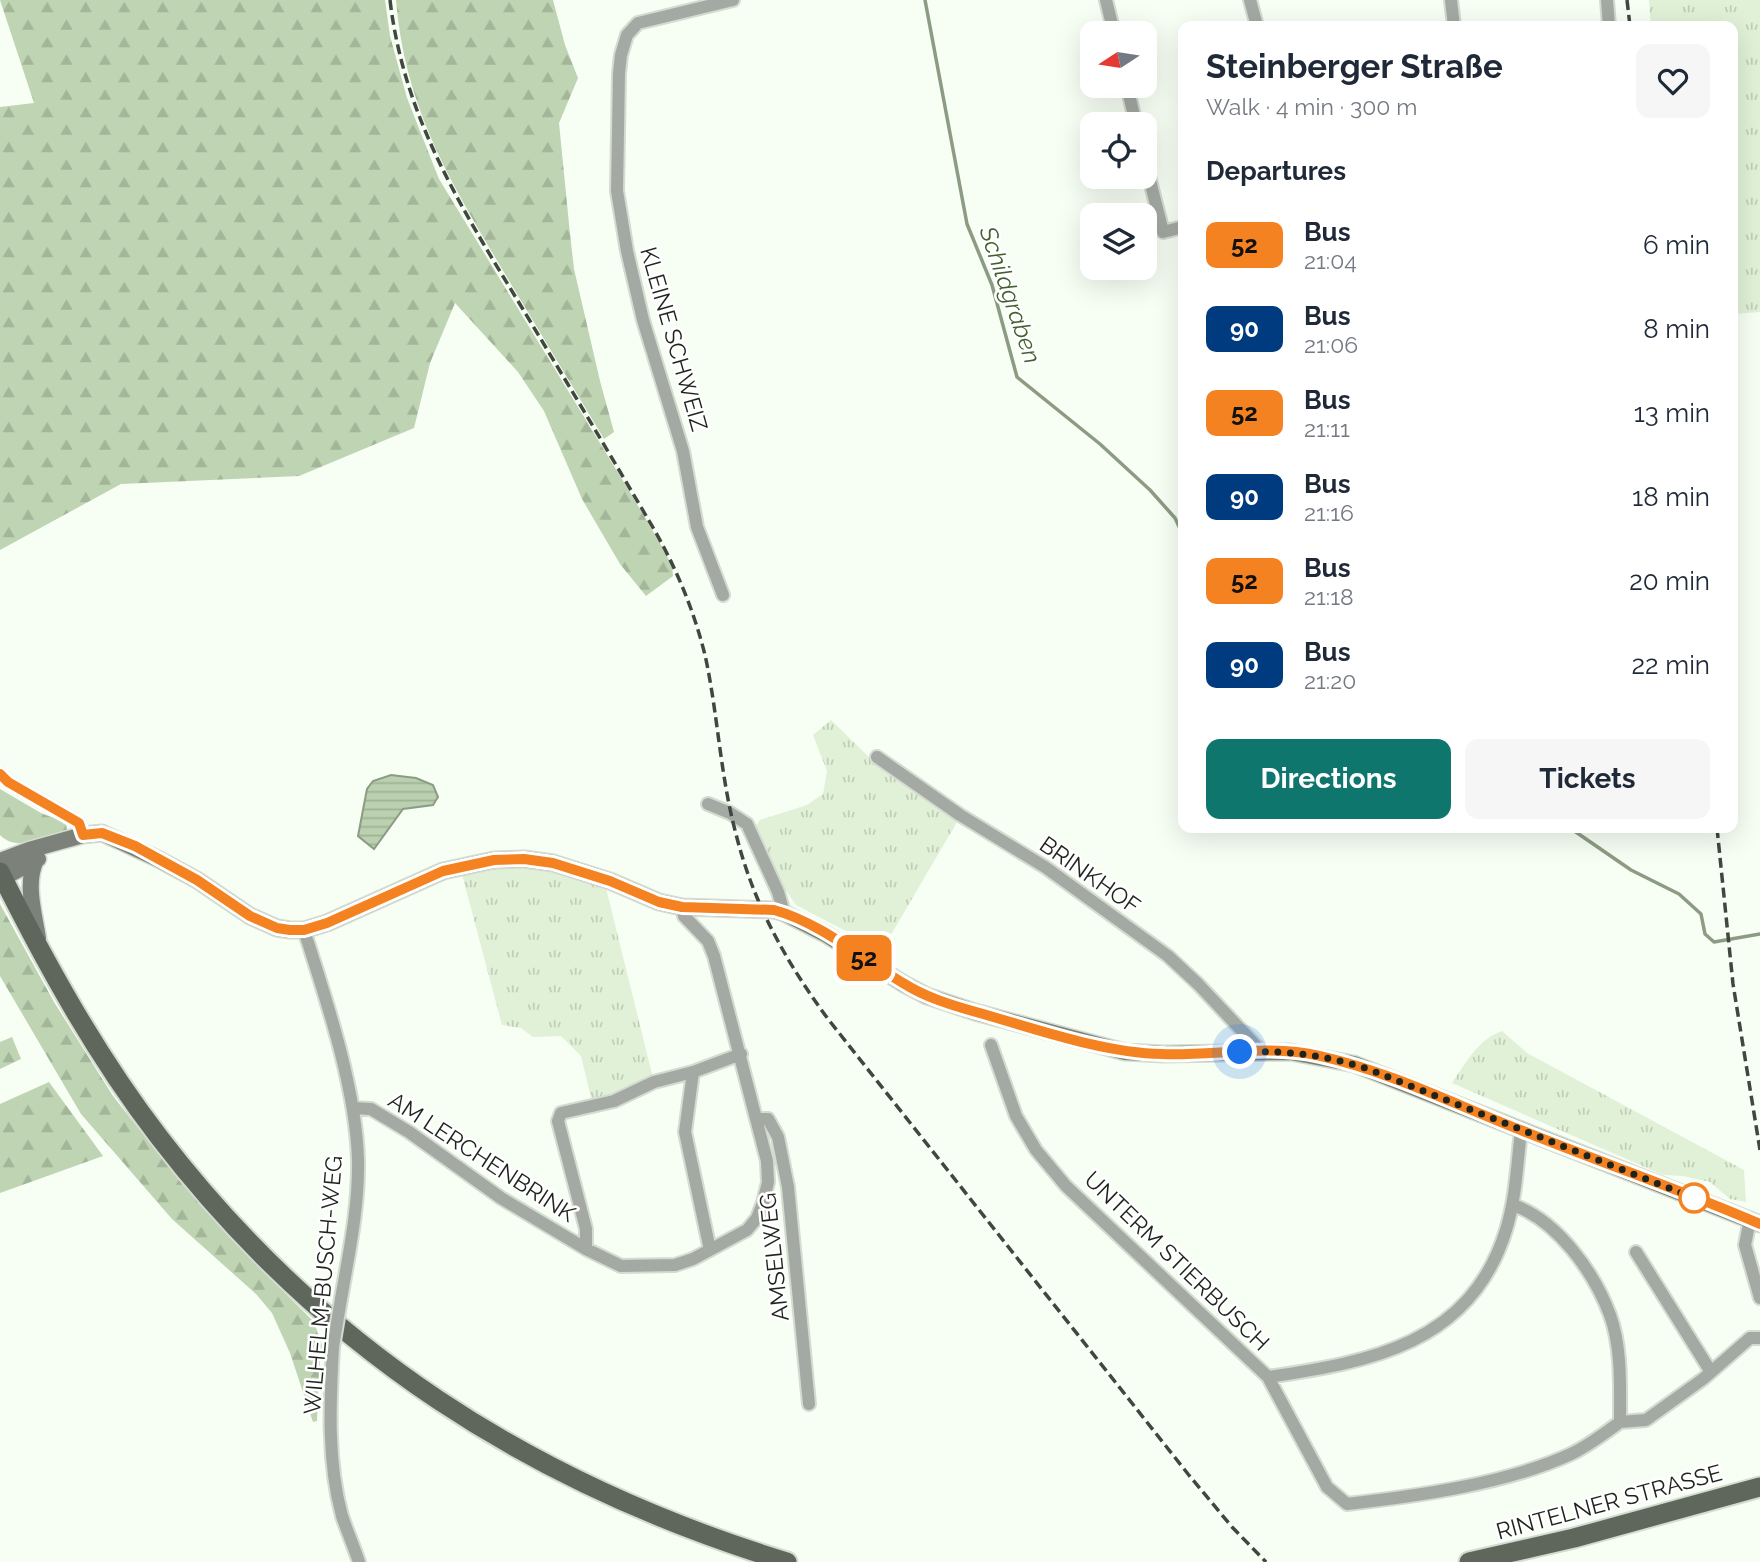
<!DOCTYPE html>
<html lang="en">
<head>
<meta charset="utf-8">
<style>
  :root { --surface:#fff; --page:#f6f6f7; --text:#1f2937; --muted:#747a83; --accent:#0f766e }
  body { margin:0; font-family:Raleway,sans-serif; background:var(--page); color:var(--text); height:100vh; display:flex; flex-direction:column; font-size:26px; white-space:nowrap }
  * { box-sizing:border-box; margin:0 }
  p { font-size:23px; color:var(--muted) }
  .icon { flex:none; width:38px; height:38px; fill:none; stroke:currentColor; stroke-width:2; stroke-linecap:round; stroke-linejoin:round }
  .map { position:relative; flex:1; overflow:hidden }
  .panel { position:absolute; left:1178px; top:21px; width:560px; height:812px; display:flex; flex-direction:column; background:var(--surface); border-radius:14px; box-shadow:0 7px 28px #0002 }
  .panel>* { flex:none }
  .badge { padding:0 14px; border-radius:10px; font-size:24px; line-height:46px }
  .needle { width:46px; rotate:258deg }
  .tools { position:absolute; left:1080px; top:21px; display:grid; gap:14px }
  .tools a { display:grid; place-items:center; width:77px; height:77px; border-radius:14px; background:var(--surface); box-shadow:0 7px 28px #0002; font-size:35px }
  .you { position:absolute; width:35px; height:35px; margin:-18px; border:5px solid #fff; border-radius:50%; background:#1a73e8; box-shadow:0 0 0 10px #1a73e833 }
  .map>.badge { position:absolute; translate:-50% -50%; box-shadow:0 0 0 4px #fff }
  h2 { padding:0 28px; font-size:26px; line-height:63px }
  .round { display:grid; place-items:center; flex:none; width:74px; height:74px; border-radius:14px; background:var(--page) }
  .headline { display:flex; align-items:center; justify-content:space-between; height:119px; padding:0 28px }
  h1 { font-size:33px; font-weight:700; line-height:52px }
  .action { display:flex; gap:14px; margin-top:auto; padding:14px 28px }
  .action a { flex:1; height:80px; border-radius:14px; background:var(--accent); color:#fff; font-size:28px; font-weight:700; line-height:80px; text-align:center }
  .action a+a { background:var(--page); color:var(--text) }
  ul { padding:0; list-style:none }
  li { display:flex; align-items:center; gap:21px; height:84px; padding:0 28px }
  li div { flex:1 }
  li b { display:block; font-size:26px }
  li em { font-style:normal }
  li .badge { min-width:77px; font-weight:700; text-align:center }
  .map>svg:first-child { display:block }
  .grass { fill:url(#grass-tufts) }
  .forest { fill:url(#forest-firs) }
  .water { fill:url(#water-rules); stroke:#8c9c84; stroke-width:2 }
  .lines { fill:none; stroke-linecap:round; stroke-linejoin:round }
  .stream { stroke:#8c9c84; stroke-width:3.5 }
  .street-casing { stroke:#d4dbd1; stroke-width:16 }
  .secondary-casing { stroke:#d4dbd1; stroke-width:19 }
  .primary-casing { stroke:#d4dbd1; stroke-width:23 }
  .street { stroke:#a5a9a3; stroke-width:12 }
  .secondary { stroke:#7c8279; stroke-width:16 }
  .primary { stroke:#5f665c; stroke-width:19 }
  .rail { stroke:#414640; stroke-width:3.5; stroke-dasharray:10 5; stroke-linecap:butt }
  .street-bridge-casing { stroke:#d4dbd1; stroke-width:16; stroke-linecap:butt }
  .street-bridge { stroke:#a5a9a3; stroke-width:12 }
  .line-casing { stroke:#fff; stroke-width:16 }
  .line { stroke:#f58220; stroke-width:10 }
  .walk { stroke:#1f231e; stroke-width:7; stroke-dasharray:0 12.6 }
  .stop-dot { fill:#fff; stroke:#f58220; stroke-width:3.5 }
  .labels { text-anchor:middle; stroke-width:5; stroke-linejoin:round; paint-order:stroke }
  .street-label { font-size:23px; fill:#1f231e; stroke:#fff }
  .water-label { font-size:24px; font-style:italic; fill:#42602f; stroke:#fff }
</style>
</head>
<body>
<div class="map">
<svg width="1760" height="1562" viewBox="0 0 1760 1562">
  <defs>
    <pattern id="grass-tufts" width="24" height="20" patternUnits="userSpaceOnUse" patternTransform="scale(1.75)"><rect width="24" height="20" fill="#e0f1d7"/><path d="M3 7l-1-3M5 7V3M7 7l1-3M15 17l-1-3M17 17v-4M19 17l1-3" fill="none" stroke="#c0ceb8"/></pattern>
    <pattern id="forest-firs" width="22" height="20" patternUnits="userSpaceOnUse" patternTransform="scale(1.75)"><rect width="22" height="20" fill="#bed4b2"/><path d="M5 1l3.5 6h-7zM16 11l3.5 6h-7z" fill="#a3b699"/></pattern>
    <pattern id="water-rules" width="6" height="5" patternUnits="userSpaceOnUse" patternTransform="scale(1.75)"><rect width="6" height="5" fill="#bad0af"/><path d="M0 2.5h6" fill="none" stroke="#9fb296"/></pattern>
  </defs>
  <rect width="100%" height="100%" fill="#f7fef3"/>
  <path class="grass" d="M 1649,0 L 1760,0 L 1760,312 L 1733,314 L 1732,26 L 1651,26 Z
    M 831,720 L 875,763 L 957,822 L 882,950 L 796,905 L 785,889 L 755,827 L 760,820 L 807,805 L 823,794 L 827,771 L 813,735 Z
    M 526,866 L 570,875 L 606,888 L 654,1082 L 593,1106 L 581,1056 L 561,1036 L 533,1037 L 521,1028 L 502,1025 L 460,867 Z
    M 1502,1031 L 1527,1053 L 1744,1170 L 1746,1202 L 1730,1199 L 1710,1182 L 1683,1176 L 1663,1175 L 1452,1083 C 1466,1063 1478,1039 1502,1031 Z"/>
  <path class="forest" d="M 0,0 L 385,0 L 390,36 L 407,98 L 439,179 L 628,489 L 664,550 L 672,566 L 673,576 L 646,596 L 620,564 L 582,499 L 544,411 L 518,372 L 455,303 L 430,363 L 414,428 L 299,476 L 121,484 L 0,550 L 0,107 L 34,103 Z
    M 396,0 L 553,0 L 565,45 L 578,78 L 559,123 L 570,234 L 574,269 L 600,381 L 614,432 L 604,439 C 572,386 540,332 508,279 C 453,186 405,111 396,0 Z
    M 0,789 L 41,813 L 66,823 L 67,830 C 47,837 17,853 0,835 Z
    M 0,904 L 54,1002 L 113,1096 L 183,1185 L 247,1255 L 314,1322 L 322,1345 L 319,1370 L 317,1421 L 313,1422 L 290,1353 L 272,1313 L 256,1294 L 172,1219 L 81,1114 L 0,976 Z
    M 12,1037 L 21,1059 L 0,1069 L 0,1042 Z
    M 49,1082 L 103,1156 L 0,1193 L 0,1104 Z"/>
  <path class="water" d="M 391,775 L 416,778 L 433,785 L 438,797 L 433,805 L 403,809 L 374,849 L 358,836 L 367,789 L 373,781 Z"/>
  <g class="lines">
    <path class="stream" d="M 925,0 L 967,224 L 992,285 L 1017,377 L 1100,444 L 1150,490 L 1175,518 L 1183,535
      M 1570,828 L 1631,870 L 1679,894 L 1701,914 L 1705,934 L 1714,942 L 1760,934"/>
    <defs>
      <path id="street" d="M 1106,0 L 1114,33
        M 1250,0 L 1257,26
        M 1451,0 L 1454,26
        M 1607,0 L 1609,26
        M 1127,86 L 1136,124
        M 1144,157 L 1163,232 L 1183,227
        M 723,595 L 697,527 L 683,451 L 643,320 L 627,251 L 617,191 L 619,73 L 621,55 L 627,35 L 638,23 L 733,0
        M 877,757 L 960,815 L 1045,867 L 1168,956 L 1198,984 L 1261,1051
        M 0,774 L 8,782 L 79,823 L 83,835
        M 708,804 L 730,813 L 747,824 L 778,892 L 784,913
        M 304,930 C 326,999 356,1088 358,1160 C 359,1206 349,1253 341,1299
        M 991,1045 L 1016,1116 L 1036,1150 L 1066,1186 L 1268,1377 C 1370,1362 1471,1344 1506,1230 C 1516,1198 1517,1164 1521,1131
        M 693,1072 L 685,1132 L 710,1250
        M 353,1108 L 371,1109 L 409,1132 L 501,1198 L 586,1249 L 621,1266 L 675,1265 L 693,1259 L 747,1230 L 757,1218 L 763,1203 L 768,1182 L 767,1161 L 714,956 L 708,941 L 684,916 L 682,907
        M 757,1119 L 768,1119 L 778,1137 L 788,1187 L 809,1404
        M 1750,1219 L 1745,1245 L 1760,1298
        M 586,1249 L 586,1229 L 558,1121 L 561,1113 L 614,1101 L 654,1082 L 693,1072 L 741,1054
        M 1636,1252 L 1711,1372
        M 333,1347 C 330,1403 327,1461 342,1516 C 347,1531 354,1547 359,1562
        M 1268,1377 L 1327,1487 L 1347,1504 C 1417,1496 1506,1484 1571,1454 C 1588,1446 1604,1434 1620,1422 C 1620,1387 1622,1348 1610,1315 C 1594,1272 1557,1220 1513,1205
        M 1620,1422 L 1646,1420 L 1703,1379 L 1750,1338 L 1760,1338"/>
      <path id="secondary" d="M 36,860 C 25,883 34,913 38,938
        M 0,861 L 29,850 L 83,835 L 102,833 L 158,859 L 197,880 L 250,916 L 277,928 L 290,930 L 304,930 L 327,923 L 443,871 L 494,860 L 524,859 L 553,863 L 610,881 L 659,902 L 682,907 L 774,910 L 784,913 L 827,935 L 904,984 L 927,996 L 975,1012 L 1125,1052 L 1163,1054 L 1290,1052 L 1354,1064 L 1760,1224
        M 3,878 L 38,859"/>
      <path id="primary" d="M 0,872 C 46,964 96,1055 159,1137 C 322,1350 532,1484 787,1562
        M 1469,1562 L 1574,1538 L 1760,1487"/>
    </defs>
    <use href="#street" class="street-casing"/>
    <use href="#secondary" class="secondary-casing"/>
    <use href="#primary" class="primary-casing"/>
    <use href="#street" class="street"/>
    <use href="#secondary" class="secondary"/>
    <use href="#primary" class="primary"/>
    <path class="rail" d="M 390,0 C 404,118 461,207 521,306 C 566,381 611,456 655,531 C 677,570 694,611 705,655 C 718,714 720,775 736,834 C 753,903 786,962 828,1019 L 1188,1474 L 1232,1527 L 1266,1562
      M 1627,0 L 1630,26
      M 1717,828 L 1733,984 L 1760,1150"/>
    <defs>
      <path id="street-bridge" d="M 333,1347 L 341,1299"/>
    </defs>
    <use href="#street-bridge" class="street-bridge-casing"/>
    <use href="#street-bridge" class="street-bridge"/>
  </g>
  <g class="lines">
    <defs>
      <path id="line" d="M 0,774 L 8,782 L 79,823 L 83,835 L 102,833 L 135,846 L 197,880 L 250,916 L 277,928 L 290,930 L 304,930 L 327,923 L 443,871 L 494,860 L 524,859 L 553,863 L 610,881 L 659,902 L 682,907 L 774,910 C 819,922 863,959 903,983 C 925,997 951,1005 976,1012 C 1033,1028 1103,1053 1162,1054 C 1214,1056 1268,1044 1320,1056 C 1391,1072 1456,1105 1523,1131 C 1602,1163 1682,1190 1760,1224"/>
    </defs>
    <use href="#line" class="line-casing"/>
    <use href="#line" class="line"/>
    <path class="walk" d="M 1240,1052 C 1285,1050 1326,1055 1368,1069 L 1694,1198"/>
  </g>
  <circle class="stop-dot" cx="1694" cy="1198" r="14"/>
  <g class="labels">
    <g class="street-label">
      <text transform="translate(674 339) rotate(74)" y="8">KLEINE SCHWEIZ</text>
      <text transform="translate(1090 875) rotate(35)" y="8">BRINKHOF</text>
      <text transform="translate(482 1157) rotate(33)" y="8">AM LERCHENBRINK</text>
      <text transform="translate(774 1257) rotate(-96)" y="8">AMSELWEG</text>
      <text transform="translate(1177 1261) rotate(44)" y="8">UNTERM STIERBUSCH</text>
      <text transform="translate(323 1285) rotate(-85)" y="8">WILHELM-BUSCH-WEG</text>
      <text transform="translate(1609 1502) rotate(-15)" y="8">RINTELNER STRASSE</text>
    </g>
    <g class="water-label">
      <text transform="translate(1010 295) rotate(71)" y="8">Schildgraben</text>
    </g>
  </g>
</svg>
<div class="tools">
<a><svg class="needle" viewBox="-14 -14 28 28"><path d="M0-13l5 13h-10z" fill="#e53935"/><path d="M0 13l5-13h-10z" fill="#747a83"/></svg></a>
<a><svg class="icon" aria-label="locate" viewBox="0 0 24 24"><circle cx="12" cy="12" r="6"/><path d="M12 2v4M12 18v4M2 12h4M18 12h4"/></svg></a>
<a><svg class="icon" aria-label="layers" viewBox="0 0 24 24"><path d="M12 4l9 5-9 5-9-5zM3 14l9 5 9-5"/></svg></a>
</div>
<div class="you" style="left:1240px;top:1052px"></div>
<b class="badge" style="left:864px;top:958px;background:#f58220;color:#111">52</b>
<section class="panel">
<div class="headline"><div><h1>Steinberger Straße</h1><p>Walk · 4 min · 300 m</p></div><a class="round"><svg class="icon" aria-label="heart" viewBox="0 0 24 24"><path d="M12 20l-8-8c-3-5 5-10 8-4 3-6 11-1 8 4z"/></svg></a></div>
<h2>Departures</h2>
<ul>
<li><span class="badge" style="background:#f58220;color:#111">52</span><div><b>Bus</b><p>21:04</p></div><em>6 min</em></li>
<li><span class="badge" style="background:#003b80;color:#fff">90</span><div><b>Bus</b><p>21:06</p></div><em>8 min</em></li>
<li><span class="badge" style="background:#f58220;color:#111">52</span><div><b>Bus</b><p>21:11</p></div><em>13 min</em></li>
<li><span class="badge" style="background:#003b80;color:#fff">90</span><div><b>Bus</b><p>21:16</p></div><em>18 min</em></li>
<li><span class="badge" style="background:#f58220;color:#111">52</span><div><b>Bus</b><p>21:18</p></div><em>20 min</em></li>
<li><span class="badge" style="background:#003b80;color:#fff">90</span><div><b>Bus</b><p>21:20</p></div><em>22 min</em></li>
</ul>
<div class="action"><a>Directions</a><a>Tickets</a></div>
</section>
</div>
</body>
</html>
